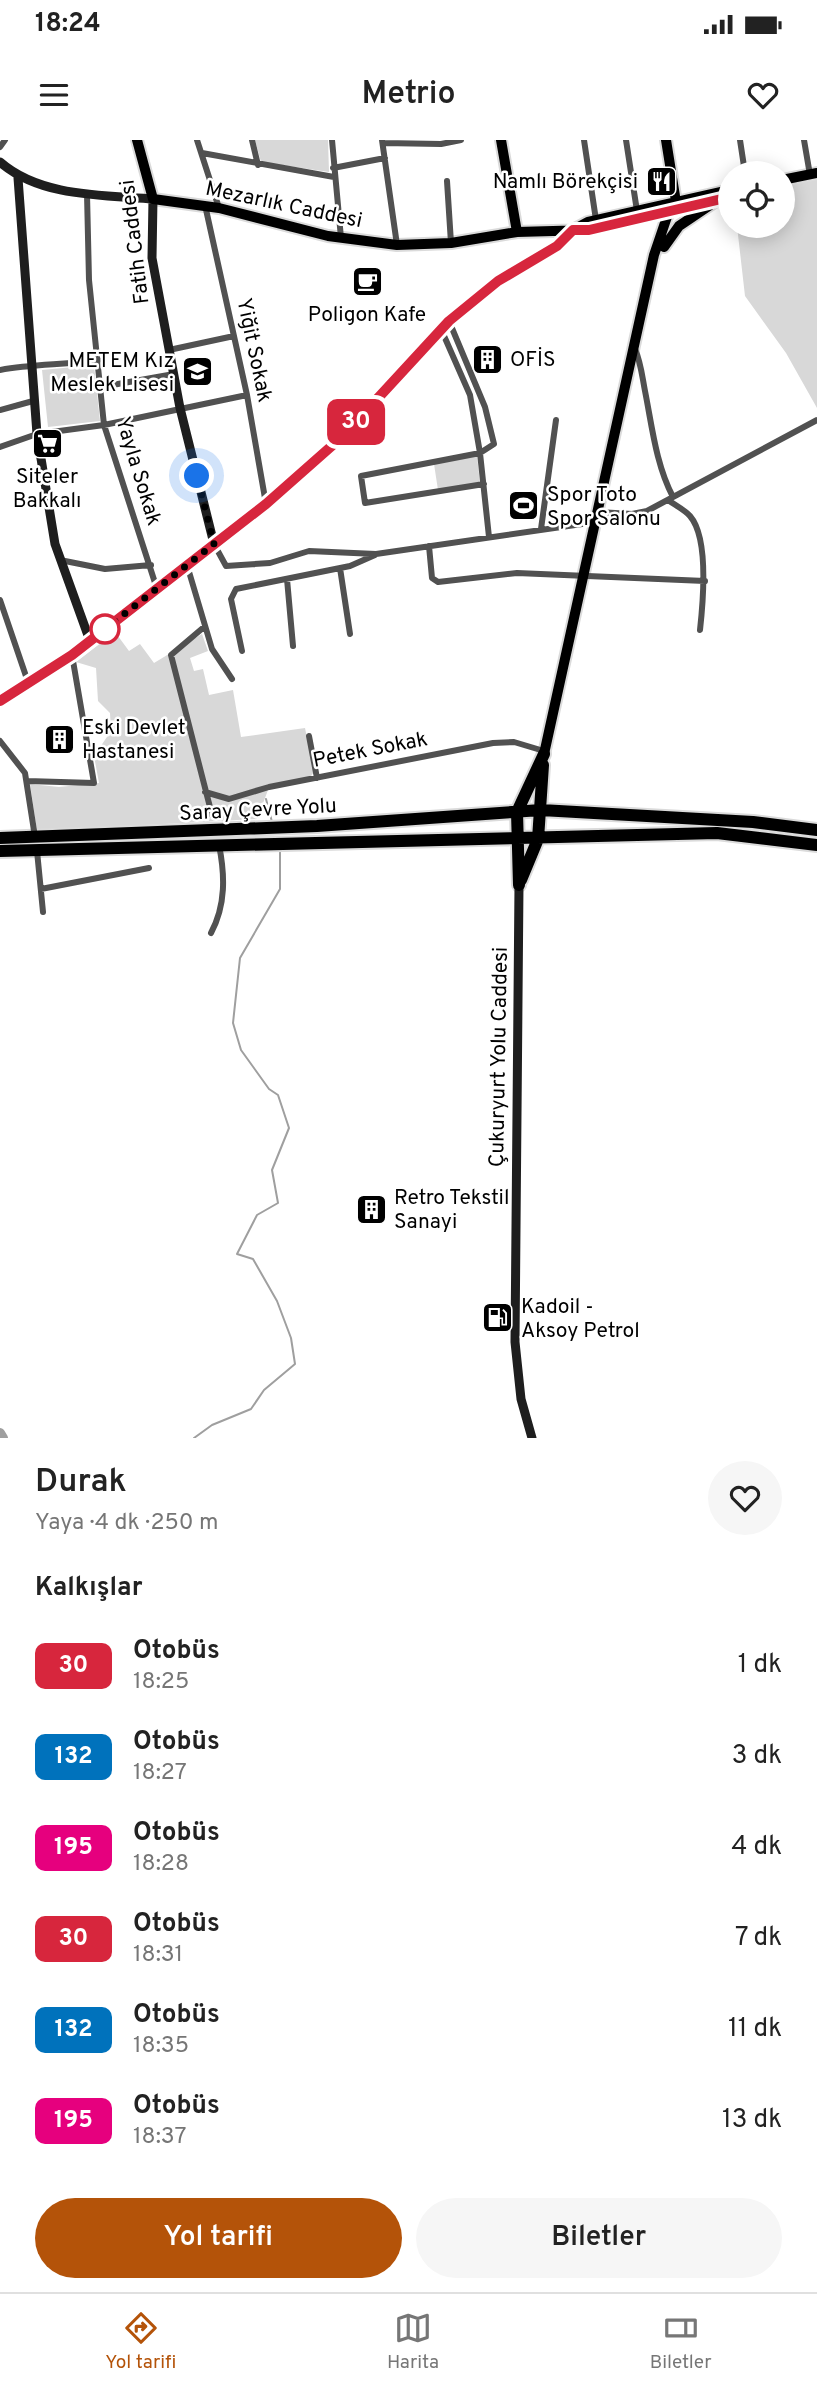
<!DOCTYPE html>
<html lang="tr">
<head>
<meta charset="utf-8">
<style>
  :root { --surface:#fff; --page:#f6f6f6; --text:#222; --muted:#767676; --line:#e0e0e0; --accent:#b45309 }
  body { margin:0; font-family:Overpass,sans-serif; background:var(--page); color:var(--text); height:100vh; display:flex; flex-direction:column; font-size:26px; white-space:nowrap }
  * { box-sizing:border-box; margin:0 }
  p { font-size:23px; color:var(--muted) }
  .icon { flex:none; width:38px; height:38px; fill:none; stroke:currentColor; stroke-width:2; stroke-linecap:round; stroke-linejoin:round }
  .map { position:relative; height:1298px; overflow:hidden }
  .drawer { display:flex; flex-direction:column; background:var(--surface); flex:1 }
  .drawer>* { flex:none }
  .badge { padding:0 14px; border-radius:10px; font-size:24px; line-height:46px }
  .fabs { position:absolute; left:718px; top:21px; display:grid; gap:14px }
  .fabs a { display:grid; place-items:center; width:77px; height:77px; border-radius:50%; background:var(--surface); box-shadow:0 4px 18px #0003; font-size:35px }
  .you { position:absolute; width:35px; height:35px; margin:-18px; border:5px solid #fff; border-radius:50%; background:#1a73e8; box-shadow:0 0 0 10px #1a73e833 }
  .map>.badge { position:absolute; translate:-50% -50%; box-shadow:0 0 0 4px #fff }
  h2 { padding:0 35px; font-size:26px; line-height:63px }
  .round { display:grid; place-items:center; flex:none; width:74px; height:74px; border-radius:37px; background:var(--page) }
  .summary { display:flex; align-items:center; justify-content:space-between; height:119px; padding:0 35px }
  h1 { font-size:33px; font-weight:600; line-height:52px }
  .button { display:flex; gap:14px; margin-top:auto; padding:14px 35px }
  .button a { flex:1; height:80px; border-radius:42px; background:var(--accent); color:#fff; font-size:28px; font-weight:600; line-height:80px; text-align:center }
  .button a+a { background:var(--page); color:var(--text) }
  ul { padding:0; list-style:none }
  li { display:flex; align-items:center; gap:21px; height:91px; padding:0 35px }
  li div { flex:1 }
  li b { display:block; font-size:26px }
  li em { font-style:normal }
  li .badge { min-width:77px; font-weight:700; text-align:center }
  .status { display:flex; justify-content:space-between; align-items:center; height:49px; padding:0 35px; background:var(--surface); direction:ltr }
  .status svg { height:19px; fill:currentColor }
  header { display:flex; justify-content:space-between; align-items:center; height:91px; padding:0 35px; background:var(--surface); font-size:32px; font-weight:600 }
  .tab-bar { display:flex; justify-content:space-around; align-items:center; height:98px; border-top:2px solid var(--line); background:var(--surface); font-size:19px; color:var(--muted) }
  .tab-bar a { display:grid; justify-items:center; gap:4px }
  .tab-bar .active { color:var(--accent) }
  .map>svg:first-child { display:block }
  .green { fill:#d8d8d8 }
  .lines { fill:none; stroke-linecap:round; stroke-linejoin:round }
  .stream { stroke:#9f9f9f; stroke-width:2 }
  .river { stroke:#9f9f9f; stroke-width:10 }
  .primary-casing { stroke:#dbdbdb; stroke-width:14 }
  .highway-casing { stroke:#dbdbdb; stroke-width:16 }
  .street { stroke:#515151; stroke-width:6 }
  .secondary { stroke:#1e1e1e; stroke-width:9 }
  .primary { stroke:#000; stroke-width:10 }
  .highway { stroke:#000; stroke-width:12 }
  .line-casing { stroke:#fff; stroke-width:16 }
  .line { stroke:#d7263d; stroke-width:10 }
  .walk { stroke:#000; stroke-width:7; stroke-dasharray:0 12.6 }
  .stop-dot { fill:#fff; stroke:#d7263d; stroke-width:3.5 }
  .labels { text-anchor:middle; stroke-width:5; stroke-linejoin:round; paint-order:stroke }
  .poi-label { font-size:21px; fill:#000; stroke:#fff; text-anchor:start }
  .street-label { font-size:21px; fill:#000; stroke:#fff }
</style>
</head>
<body>
<div class="status"><b>18:24</b><svg viewBox="0 0 49 12"><path d="M0 12V9h3v3zM5 12V6h3v6zM10 12V3h3v9zM15 12V0h3v12zM26 1h20v11H26zM47 4h2v5h-2z"/></svg></div>
<header><svg class="icon" aria-label="menu" viewBox="0 0 24 24"><path d="M4 6h16M4 12h16M4 18h16"/></svg>Metrio<svg class="icon" aria-label="heart" viewBox="0 0 24 24"><path d="M12 20l-8-8c-3-5 5-10 8-4 3-6 11-1 8 4z"/></svg></header>
<div class="map">
<svg width="817" height="1298" viewBox="0 0 817 1298">
  <rect width="100%" height="100%" fill="#fff"/>
  <path class="green" d="M 255,0 L 328,0 L 329,32 L 261,22 Z
    M 817,39 L 817,268 L 786,213 L 745,156 L 737,86 L 782,86 L 782,47 Z
    M 94,225 L 100,281 L 48,287 L 42,230 Z
    M 477,316 L 480,343 L 438,350 L 434,324 Z
    M 115,492 L 129,511 L 140,504 L 154,523 L 202,494 L 208,511 L 190,518 L 194,531 L 203,529 L 209,555 L 233,550 L 241,597 L 305,588 L 314,632 L 311,636 L 268,650 L 257,679 L 37,691 L 30,644 L 59,647 L 99,643 L 94,616 L 111,591 L 110,573 L 98,561 L 96,528 L 76,522 Z"/>
  <g class="lines">
    <path class="stream" d="M 266,659 L 272,682
      M 194,1298 L 212,1285 L 251,1269 L 264,1250 L 295,1224 L 291,1198 L 277,1161 L 253,1119 L 237,1114 L 257,1075 L 278,1063 L 272,1030 L 289,988 L 278,955 L 269,949 L 241,910 L 233,883 L 240,818 L 280,749 L 280,710"/>
    <path class="river" d="M 0,1293 L 3,1298"/>
    <defs>
      <path id="primary" d="M 137,0 L 153,59 L 219,68 L 328,96 L 397,105 L 451,103 L 517,92 L 589,90 L 700,64
        M 501,0 L 517,92
        M 666,0 L 675,56
        M 782,40 L 817,33
        M 664,107 L 679,86 L 719,59
        M 0,561 L 72,515 L 266,364 L 343,296 L 449,181 L 498,141 L 557,106 L 573,90 L 588,82 L 730,50
        M 544,614 L 654,115 L 670,68"/>
      <path id="highway" d="M 0,698 L 317,686 L 541,670 L 753,682 L 817,690
        M 0,711 L 717,693 L 817,705
        M 521,740 L 538,699 L 543,625
        M 519,745 L 517,672 L 544,614"/>
    </defs>
    <use href="#primary" class="primary-casing"/>
    <use href="#highway" class="highway-casing"/>
    <path class="street" d="M 197,0 L 219,68
      M 252,0 L 258,25
      M 332,0 L 341,98
      M 382,0 L 397,105
      M 584,0 L 596,80
      M 626,0 L 637,71
      M 740,0 L 745,33
      M 804,0 L 810,35
      M 383,3 L 441,4 L 461,0
      M 0,7 L 5,0
      M 202,13 L 334,37
      M 333,28 L 385,18
      M 447,41 L 451,103
      M 87,54 L 89,140 L 104,285 L 157,449
      M 205,65 L 247,255 L 266,364
      M 449,181 L 485,267 L 494,304 L 480,313 L 361,336 L 365,363 L 484,344
      M 441,189 L 470,255 L 480,313 L 489,397
      M 635,209 C 641,223 642,236 645,251 C 652,286 656,325 673,357
      M 169,210 L 234,196
      M 0,230 C 33,224 65,225 99,220
      M 101,247 L 174,234
      M 0,270 L 33,261
      M 0,307 L 37,294 L 104,285 L 247,255
      M 668,360 C 675,365 685,370 690,376 C 709,398 703,463 700,490
      M 598,372 L 632,374 L 647,371 L 817,280
      M 541,389 L 556,280
      M 214,404 L 226,426 L 270,423 L 309,411 L 376,414 L 596,382
      M 429,406 L 432,438 L 438,442 L 517,433 L 705,441
      M 60,420 L 105,429 L 151,425
      M 187,425 L 212,509 L 232,539
      M 340,428 L 350,494
      M 287,439 L 293,506
      M 0,460 L 29,545
      M 204,487 L 171,515 L 212,675
      M 242,511 L 231,459 L 236,449 L 350,426 L 375,415
      M 309,596 L 317,638
      M 0,601 L 25,633 L 35,697
      M 27,641 L 94,643 L 72,515
      M 205,652 L 229,659 L 269,647 L 493,603 L 514,602 L 544,611
      M 37,711 L 43,772
      M 41,749 L 149,728
      M 211,793 C 226,765 225,735 219,705"/>
    <path class="secondary" d="M 0,22 C 40,57 102,55 153,59 L 152,118 L 180,268 L 214,404
      M 18,38 L 37,294 L 55,404 L 90,501
      M 519,745 L 515,1202 L 521,1259 L 532,1298"/>
    <use href="#primary" class="primary"/>
    <use href="#highway" class="highway"/>
  </g>
  <g class="lines">
    <defs>
      <path id="line" d="M 0,561 L 72,515 L 266,364 L 343,296 L 449,181 L 498,141 L 557,106 L 573,90 L 589,90 L 730,57"/>
    </defs>
    <use href="#line" class="line-casing"/>
    <use href="#line" class="line"/>
    <path class="walk" d="M 105,489 L 214,404 L 197,336"/>
  </g>
  <defs>
    <symbol id="restaurant-square" viewBox="-11 -11 22 22"><rect x="-9" y="-9" width="18" height="18" rx="4" fill="#000" stroke="#fff"/><path d="M-5-6h1v4h1v-4h1v4h1v-4h1v5L-1.5 .5V6h-2V.5L-5-1ZM5-6V6H3V1.5H1.5Q1.5-4 5-6Z" fill="#fff"/></symbol>
    <symbol id="cafe-square" viewBox="-11 -11 22 22"><rect x="-9" y="-9" width="18" height="18" rx="4" fill="#000" stroke="#fff"/><path d="M-5.5-4.5H6V0H3Q3 3.5 0 3.5H-2.5Q-5.5 3.5-5.5 0ZM3-3.2v2h1.7v-2ZM-6 4.5H4V6H-6Z" fill="#fff"/></symbol>
    <symbol id="building-square" viewBox="-11 -11 22 22"><rect x="-9" y="-9" width="18" height="18" rx="4" fill="#000" stroke="#fff"/><path d="M-4-6H4V6H1V3H-1V6H-4ZM-2.5-4.3h1.7v1.8h-1.7ZM.8-4.3h1.7v1.8H.8ZM-2.5-1h1.7V.8h-1.7ZM.8-1h1.7V.8H.8Z" fill="#fff"/></symbol>
    <symbol id="school-square" viewBox="-11 -11 22 22"><rect x="-9" y="-9" width="18" height="18" rx="4" fill="#000" stroke="#fff"/><path d="M0-5L7-2L0 1L-7-2ZM-4 1L0 2.5L4 1V4Q0 6-4 4Z" fill="#fff"/></symbol>
    <symbol id="supermarket-square" viewBox="-11 -11 22 22"><rect x="-9" y="-9" width="18" height="18" rx="4" fill="#000" stroke="#fff"/><path d="M-6-5.5h2.5l.6 2H6L4.5 2H-2.5L-4.4-4H-6ZM-1.5 3.2a1.3 1.3 0 1 0 .1 0ZM3 3.2a1.3 1.3 0 1 0 .1 0Z" fill="#fff"/></symbol>
    <symbol id="stadium-square" viewBox="-11 -11 22 22"><rect x="-9" y="-9" width="18" height="18" rx="4" fill="#000" stroke="#fff"/><path d="M0-5a6.5 5 0 1 0 0 10a6.5 5 0 1 0 0-10ZM-3.5-1.8h7v3.6h-7Z" fill="#fff"/></symbol>
    <symbol id="fuel-square" viewBox="-11 -11 22 22"><rect x="-9" y="-9" width="18" height="18" rx="4" fill="#000" stroke="#fff"/><path d="M-5.5-6h7V0h2V4h1.3V-2.5L3-4.5l.8-.8L6-3V5H2.5V1h-1V6h-7ZM-4.2-4.7v3.2H.2V-4.7Z" fill="#fff"/></symbol>
  </defs>
  <g fill-rule="evenodd">
    <use href="#restaurant-square" x="644" y="24" width="35" height="35"/>
    <use href="#cafe-square" x="350" y="124" width="35" height="35"/>
    <use href="#building-square" x="470" y="202" width="35" height="35"/>
    <use href="#school-square" x="180" y="214" width="35" height="35"/>
    <use href="#supermarket-square" x="30" y="286" width="35" height="35"/>
    <use href="#stadium-square" x="506" y="348" width="35" height="35"/>
    <use href="#building-square" x="42" y="582" width="35" height="35"/>
    <use href="#building-square" x="354" y="1052" width="35" height="35"/>
    <use href="#fuel-square" x="480" y="1160" width="35" height="35"/>
  </g>
  <circle class="stop-dot" cx="105" cy="489" r="14"/>
  <g class="labels">
    <g class="poi-label">
      <text x="638" y="48" text-anchor="end">Namlı Börekçisi</text>
      <text x="367" y="181" text-anchor="middle">Poligon Kafe</text>
      <text x="510" y="226">OFİS</text>
      <text x="174" y="227" text-anchor="end">METEM Kız<tspan x="174" dy="24">Meslek Lisesi</tspan></text>
      <text x="47" y="343" text-anchor="middle">Siteler<tspan x="47" dy="24">Bakkalı</tspan></text>
      <text x="547" y="361">Spor Toto<tspan x="547" dy="24">Spor Salonu</tspan></text>
      <text x="82" y="594">Eski Devlet<tspan x="82" dy="24">Hastanesi</tspan></text>
      <text x="394" y="1064">Retro Tekstil<tspan x="394" dy="24">Sanayi</tspan></text>
      <text x="521" y="1173">Kadoil -<tspan x="521" dy="24">Aksoy Petrol</tspan></text>
    </g>
    <g class="street-label">
      <text transform="translate(284 64) rotate(12)" y="7">Mezarlık Caddesi</text>
      <text transform="translate(134 102) rotate(-97)" y="7">Fatih Caddesi</text>
      <text transform="translate(255 210) rotate(78)" y="7">Yiğit Sokak</text>
      <text transform="translate(139 331) rotate(73)" y="7">Yayla Sokak</text>
      <text transform="translate(370 609) rotate(-11)" y="7">Petek Sokak</text>
      <text transform="translate(258 669) rotate(-3)" y="7">Saray Çevre Yolu</text>
      <text transform="translate(498 917) rotate(-89)" y="7">Çukuryurt Yolu Caddesi</text>
    </g>
  </g>
</svg>
<div class="fabs">
<a><svg class="icon" aria-label="locate" viewBox="0 0 24 24"><circle cx="12" cy="12" r="6"/><path d="M12 2v4M12 18v4M2 12h4M18 12h4"/></svg></a>
</div>
<div class="you" style="left:197px;top:336px"></div>
<b class="badge" style="left:356px;top:282px;background:#d7263d;color:#fff">30</b>
</div>
<section class="drawer">
<div class="summary"><div><h1>Durak</h1><p>Yaya · 4 dk · 250 m</p></div><a class="round"><svg class="icon" aria-label="heart" viewBox="0 0 24 24"><path d="M12 20l-8-8c-3-5 5-10 8-4 3-6 11-1 8 4z"/></svg></a></div>
<h2>Kalkışlar</h2>
<ul>
<li><span class="badge" style="background:#d7263d;color:#fff">30</span><div><b>Otobüs</b><p>18:25</p></div><em>1 dk</em></li>
<li><span class="badge" style="background:#0072bc;color:#fff">132</span><div><b>Otobüs</b><p>18:27</p></div><em>3 dk</em></li>
<li><span class="badge" style="background:#e6007e;color:#fff">195</span><div><b>Otobüs</b><p>18:28</p></div><em>4 dk</em></li>
<li><span class="badge" style="background:#d7263d;color:#fff">30</span><div><b>Otobüs</b><p>18:31</p></div><em>7 dk</em></li>
<li><span class="badge" style="background:#0072bc;color:#fff">132</span><div><b>Otobüs</b><p>18:35</p></div><em>11 dk</em></li>
<li><span class="badge" style="background:#e6007e;color:#fff">195</span><div><b>Otobüs</b><p>18:37</p></div><em>13 dk</em></li>
</ul>
<div class="button"><a>Yol tarifi</a><a>Biletler</a></div>
</section>
<nav class="tab-bar">
<a class="active"><svg class="icon" aria-label="directions" viewBox="0 0 24 24"><path d="M12 3l9 9-9 9-9-9zM9 14v-3h6M13 9l2 2-2 2"/></svg>Yol tarifi</a>
<a><svg class="icon" aria-label="map" viewBox="0 0 24 24"><path d="M3 6l6-2 6 2 6-2v14l-6 2-6-2-6 2zM9 4v14M15 6v14"/></svg>Harita</a>
<a><svg class="icon" aria-label="tickets" viewBox="0 0 24 24"><path d="M3 7h18v10H3zM15 7v10"/></svg>Biletler</a>
</nav>
</body>
</html>
